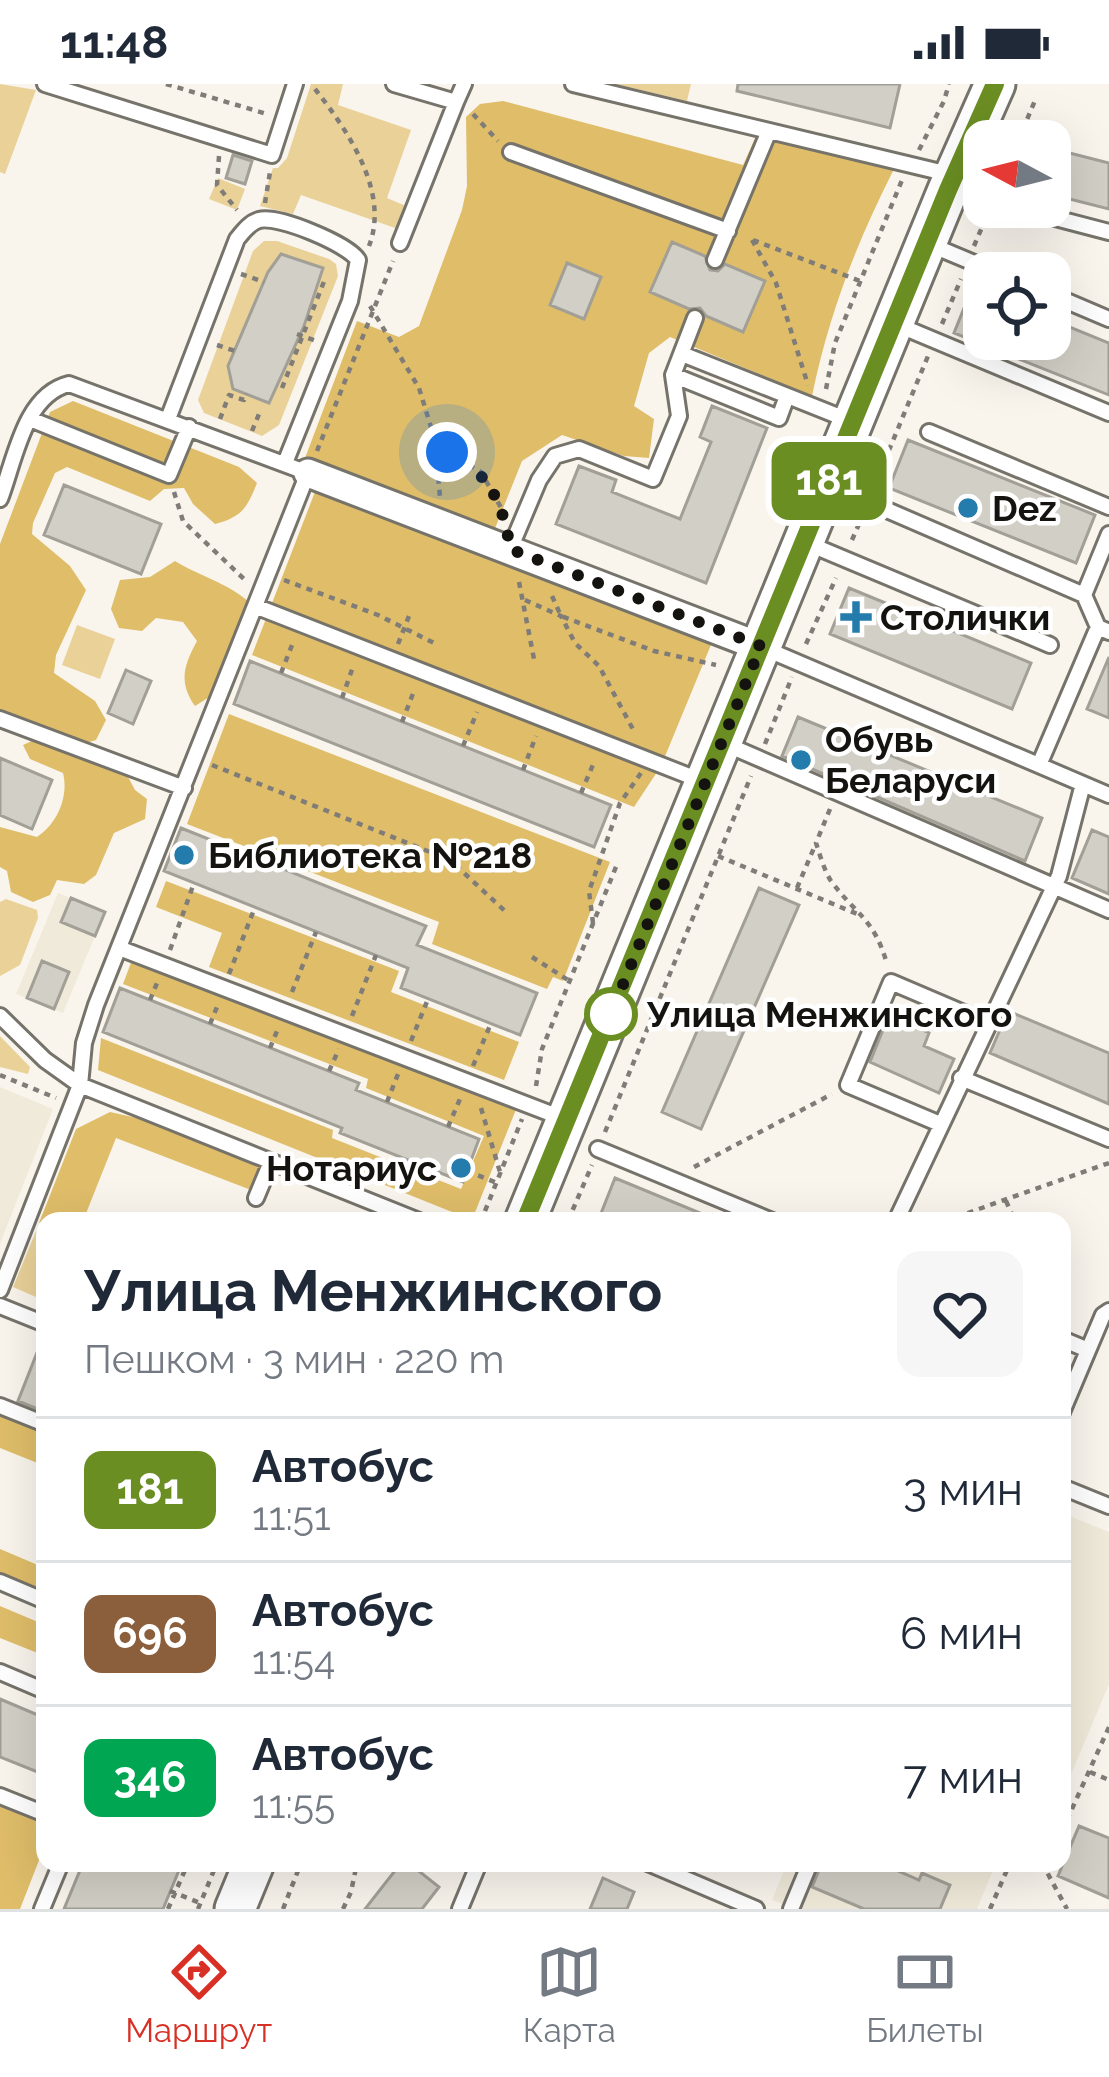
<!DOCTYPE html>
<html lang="ru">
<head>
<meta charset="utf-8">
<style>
  :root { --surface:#fff; --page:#f6f6f7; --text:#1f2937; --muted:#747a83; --line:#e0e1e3; --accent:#d93025 }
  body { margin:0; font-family:Raleway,sans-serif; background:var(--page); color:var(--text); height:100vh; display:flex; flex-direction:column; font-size:45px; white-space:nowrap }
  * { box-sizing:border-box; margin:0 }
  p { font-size:39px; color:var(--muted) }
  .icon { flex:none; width:66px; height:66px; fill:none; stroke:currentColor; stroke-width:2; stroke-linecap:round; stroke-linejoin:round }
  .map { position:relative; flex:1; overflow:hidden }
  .drawer { position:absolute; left:36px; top:1128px; width:1035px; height:660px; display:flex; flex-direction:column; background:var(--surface); border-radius:24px; box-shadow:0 12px 48px #0002 }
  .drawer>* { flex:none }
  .badge { padding:0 24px; border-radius:18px; font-size:42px; line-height:78px }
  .needle { width:78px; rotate:277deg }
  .fabs { position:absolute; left:963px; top:36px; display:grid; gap:24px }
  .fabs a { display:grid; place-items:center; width:108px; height:108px; border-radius:24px; background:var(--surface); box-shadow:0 12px 48px #0002; font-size:60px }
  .you { position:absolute; width:60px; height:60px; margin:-30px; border:9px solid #fff; border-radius:50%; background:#1a73e8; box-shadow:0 0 0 18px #1a73e833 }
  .map>.badge { position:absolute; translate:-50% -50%; box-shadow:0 0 0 6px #fff }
  .round { display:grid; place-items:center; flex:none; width:126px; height:126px; border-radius:24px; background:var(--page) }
  .head { display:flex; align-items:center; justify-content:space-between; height:204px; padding:0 48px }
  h1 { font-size:57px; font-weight:700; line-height:90px }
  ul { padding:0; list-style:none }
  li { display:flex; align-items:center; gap:36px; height:144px; padding:0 48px; border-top:3px solid var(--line) }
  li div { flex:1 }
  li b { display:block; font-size:45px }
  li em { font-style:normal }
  li .badge { min-width:132px; font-weight:700; text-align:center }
  .status { display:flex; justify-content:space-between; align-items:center; height:84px; padding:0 60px; background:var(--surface); direction:ltr }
  .status svg { height:33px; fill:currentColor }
  .menu { display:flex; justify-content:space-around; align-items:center; height:168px; border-top:3px solid var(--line); background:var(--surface); font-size:33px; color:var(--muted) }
  .menu a { display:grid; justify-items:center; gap:6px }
  .menu .on { color:var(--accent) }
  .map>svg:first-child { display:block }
  .built { fill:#f0eada }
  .green { fill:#e9d198 }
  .forest { fill:#dfbd69 }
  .building { fill:#d2cfc6; stroke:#a29f97; stroke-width:3 }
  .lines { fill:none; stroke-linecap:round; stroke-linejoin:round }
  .service-casing { stroke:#76736b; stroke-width:20 }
  .minor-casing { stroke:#76736b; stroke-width:33 }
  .secondary-casing { stroke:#76736b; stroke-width:45 }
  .path { stroke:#807d78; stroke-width:4.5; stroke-dasharray:6 6; stroke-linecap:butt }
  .service { stroke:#fff; stroke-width:14 }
  .minor { stroke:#fff; stroke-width:27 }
  .secondary { stroke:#fff; stroke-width:39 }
  .line-casing { stroke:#fff; stroke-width:27 }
  .line { stroke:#6b8e23; stroke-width:18 }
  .walk { stroke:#141310; stroke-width:12; stroke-dasharray:0 21.6 }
  .poi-dot { fill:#237cab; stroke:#fff; stroke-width:4.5 }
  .stop-dot { fill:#fff; stroke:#6b8e23; stroke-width:6 }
  .labels { text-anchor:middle; stroke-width:9; stroke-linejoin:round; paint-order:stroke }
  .poi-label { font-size:36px; font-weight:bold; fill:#141310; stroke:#fff; text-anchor:start }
  .stop-label { font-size:36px; font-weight:bold; fill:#141310; stroke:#fff; text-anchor:start }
</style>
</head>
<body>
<div class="status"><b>11:48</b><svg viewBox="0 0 49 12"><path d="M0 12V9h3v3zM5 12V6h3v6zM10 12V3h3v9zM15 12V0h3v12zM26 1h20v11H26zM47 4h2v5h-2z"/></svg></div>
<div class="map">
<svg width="1109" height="1825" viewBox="0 0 1109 1825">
  <rect width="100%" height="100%" fill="#f9f5ed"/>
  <path class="built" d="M 58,809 L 105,828 L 63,929 L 16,910 Z
    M 0,1003 L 53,1025 L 0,1160 Z
    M 1062,1429 L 1109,1448 L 1109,1600 L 1062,1712 Z
    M 787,1779 L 996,1779 L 977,1825 L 795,1825 L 772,1816 Z"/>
  <path class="green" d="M 0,0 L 36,6 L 5,90 L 0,88 Z
    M 311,0 L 343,0 L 338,21 L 411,46 L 387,114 L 406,122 L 398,145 L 301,111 L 293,130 L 260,122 L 273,84 L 278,84 L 287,74 Z
    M 615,0 L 691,0 L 687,17 Z
    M 218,94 L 245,105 L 237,126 L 209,115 Z
    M 264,157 L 277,157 L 329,175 L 336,180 L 338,192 L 279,341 L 262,352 L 204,329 L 198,316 L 253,167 Z
    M 77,541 L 115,555 L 100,595 L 62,581 Z
    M 6,815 L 37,826 L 38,834 L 20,881 L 0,892 L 0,818 Z
    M 0,952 L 30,983 L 28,990 L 0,983 Z
    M 36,1147 L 45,1150 L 45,1217 L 13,1203 Z"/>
  <path class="forest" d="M 503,17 L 743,81 L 757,50 L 894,85 C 856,160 829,230 812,312 L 670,253 L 649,269 L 634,322 L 654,335 L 649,374 L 624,372 L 562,351 L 522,377 L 494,447 L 305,374 L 357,237 L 399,253 L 419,242 L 462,126 L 467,102 L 466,33 L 480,20 Z
    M 73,317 L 239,383 L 257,399 C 247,424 242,433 215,440 L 193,420 L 184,404 L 164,405 L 150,417 L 67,383 L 55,389 L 33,439 L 32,450 L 70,482 L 86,506 L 56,571 L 54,589 L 95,617 L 106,636 L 96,656 L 83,660 L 0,628 L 0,460 L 50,328 Z
    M 318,400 L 713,556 L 661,682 L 634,723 L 252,571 Z
    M 175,477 C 199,492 228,499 249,518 L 211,612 L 195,622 C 178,598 184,581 197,557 L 183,538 L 156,534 L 142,547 L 119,544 L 111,525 L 120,496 L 150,493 Z
    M 229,630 L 610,778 L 563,897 L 553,893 L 547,905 L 432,860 L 439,838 L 187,740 Z
    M 34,656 L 127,691 L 135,706 L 147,715 L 145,735 L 114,749 L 96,791 L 84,800 L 57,796 L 50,811 L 33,818 L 11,808 L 7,787 L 0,783 L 0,743 L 37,753 C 57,740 69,713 63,689 L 30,675 L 23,661 Z
    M 166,797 L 399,887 L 391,908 L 519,958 L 504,996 L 209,883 L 222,849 L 156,823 Z
    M 132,876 L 517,1023 L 472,1136 L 98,986 L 101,954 L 333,1046 L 332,1054 L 461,1105 L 484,1052 L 366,1004 L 368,995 L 123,900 Z
    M 110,1028 L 137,1034 L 260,1082 L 251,1106 L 116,1054 L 83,1137 L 39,1139 L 76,1045 Z
    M 0,1327 L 45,1346 L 45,1382 L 0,1364 Z
    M 0,1465 L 45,1484 L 45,1510 L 0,1492 Z
    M 0,1522 L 45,1541 L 45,1572 L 0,1554 Z
    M 0,1719 L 45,1737 L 45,1761 L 20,1825 L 0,1825 Z"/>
  <path class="building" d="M 738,0 L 900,0 L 890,44 L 737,7 Z
    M 1050,64 L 1109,79 L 1109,125 L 1050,110 Z
    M 233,71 L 252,77 L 245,100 L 226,94 Z
    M 672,158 L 705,172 L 710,186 L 718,187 L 725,180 L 765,197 L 743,248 L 706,232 L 700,224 L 689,225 L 650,208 Z
    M 281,170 L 323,184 L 304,242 L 269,319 L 233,305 L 228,282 L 268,188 Z
    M 567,179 L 601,193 L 584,235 L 550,221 Z
    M 977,192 L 984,195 L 984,255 L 1050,255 L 1050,235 L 1109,259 L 1109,311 L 954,249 Z
    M 712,322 L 767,344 L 706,499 L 556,440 L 579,382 L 616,396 L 612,408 L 680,435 L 711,358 L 700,353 Z
    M 908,356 L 1095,431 L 1076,479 L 889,404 Z
    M 64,401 L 161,440 L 141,490 L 44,451 Z
    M 849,504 L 1031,579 L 1012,625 L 830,550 Z
    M 1109,573 L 1109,634 L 1087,625 Z
    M 250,577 L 611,721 L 594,763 L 234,620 Z
    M 126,586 L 151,597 L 133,640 L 108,629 Z
    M 798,633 L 1042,734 L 1025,777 L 782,672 Z
    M 0,674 L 52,696 L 32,745 L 0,731 Z
    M 181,744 L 426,842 L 417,861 L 537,909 L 520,951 L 401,904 L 408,884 L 164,787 Z
    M 1092,746 L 1109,753 L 1109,810 L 1072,794 Z
    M 759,804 L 799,821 L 701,1045 L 662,1028 Z
    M 71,814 L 105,828 L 95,852 L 61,838 Z
    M 42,877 L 69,888 L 54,925 L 27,914 Z
    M 120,904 L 359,999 L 356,1006 L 479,1055 L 463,1098 L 340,1049 L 342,1044 L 103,948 Z
    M 1008,927 L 1109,969 L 1109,1020 L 990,969 Z
    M 889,931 L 929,949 L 924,962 L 954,975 L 939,1009 L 870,978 Z
    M 615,1094 L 717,1136 L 717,1137 L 598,1137 Z
    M 44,1251 L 45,1252 L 45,1328 L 18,1317 Z
    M 0,1615 L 45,1634 L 45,1691 L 0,1673 Z
    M 1079,1742 L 1109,1754 L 1109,1814 L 1058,1792 Z
    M 83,1779 L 182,1779 L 163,1825 L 64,1825 Z
    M 401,1779 L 427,1779 L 420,1788 L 439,1803 L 422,1825 L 365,1825 Z
    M 822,1779 L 880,1779 L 919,1796 L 922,1789 L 950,1801 L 940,1825 L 864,1825 L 812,1803 Z
    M 603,1794 L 634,1808 L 627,1825 L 590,1825 Z"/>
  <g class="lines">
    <defs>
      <path id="service" d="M 45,0 L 272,71 L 295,0
        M 394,0 L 456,18 L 464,0
        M 573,0 L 953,91
        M 511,68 L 728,147
        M 953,107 L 984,116
        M 1013,123 L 1109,148
        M 400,159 L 456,18
        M 931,161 L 998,189
        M 715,176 L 769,47
        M 1050,210 L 1109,235
        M 898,241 L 1109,329
        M 682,270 L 848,336
        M 673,291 L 779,334 L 787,312
        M 30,335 L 169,391 L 189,343
        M 168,335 L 237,155 C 243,148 249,139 259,136 C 278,131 348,160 358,176 L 350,217 L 285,379
        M 929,348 L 1109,423
        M 829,401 L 1084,511 L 1098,543 L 1109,548
        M 0,415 C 15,376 24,311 69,300 L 308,389 L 96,921 L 84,959 L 80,1001 L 0,1206
        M 809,460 L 1050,561
        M 510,465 L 539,396 L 555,372 L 579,365 L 653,395 L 679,332 L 673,291 L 695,234
        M 1084,511 L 1109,450
        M 255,522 L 702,697
        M 766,565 L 1109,711
        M 0,635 L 184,704
        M 723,659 L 1109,826
        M 1039,681 L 1098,543
        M 119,864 L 562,1034
        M 0,932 L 45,976 L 80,1001 L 419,1137
        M 961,994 L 1109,1055
        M 940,1040 L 848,1001 L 891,898 L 987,939
        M 598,1065 L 772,1137
        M 256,1114 L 271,1078
        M 896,1137 L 1059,792 L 1083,700
        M 0,1222 L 45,1240
        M 1062,1255 L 1088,1266
        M 0,1322 L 45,1340
        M 1062,1328 L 1103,1231 L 1109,1227
        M 1062,1403 L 1109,1422
        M 0,1498 L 45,1517
        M 0,1588 L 45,1607
        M 0,1712 L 45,1730
        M 648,1779 L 756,1825
        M 42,1825 L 61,1779
        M 460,1825 L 479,1779
        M 791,1825 L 810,1779"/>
      <path id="minor" d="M 308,389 L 761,563"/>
      <path id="secondary" d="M 525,1137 L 948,106 L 995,0
        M 235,1825 L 254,1779"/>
    </defs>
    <use href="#service" class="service-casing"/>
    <use href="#minor" class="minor-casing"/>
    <use href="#secondary" class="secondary-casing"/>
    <path class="path" d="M 166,0 L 267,30
      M 315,5 C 348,47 390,108 369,162
      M 473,30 L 498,57
      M 1018,57 L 1036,14
      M 919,66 L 944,17 L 949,0
      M 219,72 L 217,101 L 237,126
      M 265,119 L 270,88
      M 752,156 L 776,199 L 808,301
      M 753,156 L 860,197
      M 974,162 L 986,134
      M 241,190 L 264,198
      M 370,222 L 419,304 L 434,353 L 447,368 L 481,388 L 504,429
      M 942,240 L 961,195
      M 297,250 L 316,257
      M 217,261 L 235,267
      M 282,304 L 325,195
      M 826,305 L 835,259 L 902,96
      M 220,335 L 229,311 L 244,316 L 247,310
      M 252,347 L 259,330
      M 435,358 L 440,413
      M 317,367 L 393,177
      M 875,400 L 928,272
      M 174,408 L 183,437 L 244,495
      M 852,456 L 862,433
      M 284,496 L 378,531 L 434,559
      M 519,498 L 534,575
      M 552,512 L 561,532 L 654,567 L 716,581
      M 525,516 L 561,532 L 575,559 L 599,582 L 635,649
      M 398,560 L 409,532
      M 806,560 L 836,494
      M 281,589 L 294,556
      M 342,614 L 354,580
      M 402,638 L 414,607
      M 765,660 L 792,593
      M 463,662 L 477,628
      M 212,681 L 450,776 L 506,828
      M 523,686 L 536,652
      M 581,709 L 595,676
      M 830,725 L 816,759 C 820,771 824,786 831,797 C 856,831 874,834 887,880
      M 718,772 L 862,832
      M 797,804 L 816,759
      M 593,839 L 589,807 L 593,796 L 620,719 L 641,689
      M 170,866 L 194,799
      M 532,873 L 568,896
      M 229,890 L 255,823
      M 292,908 L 316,848
      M 150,916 L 157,899
      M 352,932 L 376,871
      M 210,940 L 217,923
      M 411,957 L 428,915
      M 270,964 L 277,947
      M 473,982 L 491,939
      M 329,987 L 339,965
      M 0,991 L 56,1014
      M 536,1002 L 542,965 L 618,778
      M 387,1018 L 398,990
      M 481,1024 L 500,1088
      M 448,1043 L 460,1015
      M 605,1048 L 751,692
      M 694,1083 L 832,1010
      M 467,1087 L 497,1099
      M 1006,1117 L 1015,1137
      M 485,1127 L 522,1035
      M 568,1137 L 592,1081
      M 945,1137 L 1109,1079
      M 1090,1688 L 1109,1696
      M 1062,1747 L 1109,1643
      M 1042,1779 L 1067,1825
      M 170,1807 L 200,1819
      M 168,1825 L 188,1779
      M 198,1825 L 217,1779
      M 283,1825 L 301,1779
      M 343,1825 L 351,1808 L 357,1779
      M 990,1825 L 1010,1779"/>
    <use href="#service" class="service"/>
    <use href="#minor" class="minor"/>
    <use href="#secondary" class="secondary"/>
  </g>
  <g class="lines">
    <defs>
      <path id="line" d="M 525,1137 L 948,106 L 995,0"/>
    </defs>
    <use href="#line" class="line-casing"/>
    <use href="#line" class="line"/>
    <path class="walk" d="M 447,368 C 489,387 504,421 510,465 L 761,562 L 611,930"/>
  </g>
  <g class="poi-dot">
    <circle cx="968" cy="424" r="12"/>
    <path d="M850 515h12v12h12v12h-12v12h-12v-12h-12v-12h12z"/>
    <circle cx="801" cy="676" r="12"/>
    <circle cx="184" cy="771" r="12"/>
    <circle cx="461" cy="1084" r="12"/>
  </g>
  <circle class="stop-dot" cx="611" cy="930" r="24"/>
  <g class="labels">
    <g class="poi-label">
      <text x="992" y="437">Dez</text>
      <text x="880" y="546">Столички</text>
      <text x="825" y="668">Обувь<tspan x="825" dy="41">Беларуси</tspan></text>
      <text x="208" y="784">Библиотека №218</text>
      <text x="437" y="1097" text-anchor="end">Нотариус</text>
    </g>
    <g class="stop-label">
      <text x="647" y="943">Улица Менжинского</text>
    </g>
  </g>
</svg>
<div class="fabs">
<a><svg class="needle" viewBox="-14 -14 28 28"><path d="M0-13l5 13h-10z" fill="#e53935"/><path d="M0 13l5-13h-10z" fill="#747a83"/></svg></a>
<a><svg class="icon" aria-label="locate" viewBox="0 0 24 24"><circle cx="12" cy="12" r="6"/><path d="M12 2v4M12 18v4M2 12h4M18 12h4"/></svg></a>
</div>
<div class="you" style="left:447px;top:368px"></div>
<b class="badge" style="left:829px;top:397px;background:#6b8e23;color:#fff">181</b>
<section class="drawer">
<div class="head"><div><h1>Улица Менжинского</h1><p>Пешком · 3 мин · 220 m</p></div><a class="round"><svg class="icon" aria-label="heart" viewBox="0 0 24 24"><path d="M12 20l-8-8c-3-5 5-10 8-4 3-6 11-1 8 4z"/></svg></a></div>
<ul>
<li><span class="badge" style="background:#6b8e23;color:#fff">181</span><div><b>Автобус</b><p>11:51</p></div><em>3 мин</em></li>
<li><span class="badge" style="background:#8b5e3c;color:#fff">696</span><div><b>Автобус</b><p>11:54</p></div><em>6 мин</em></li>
<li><span class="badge" style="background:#00a651;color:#fff">346</span><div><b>Автобус</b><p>11:55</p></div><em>7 мин</em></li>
</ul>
</section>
</div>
<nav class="menu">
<a class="on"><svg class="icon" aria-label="directions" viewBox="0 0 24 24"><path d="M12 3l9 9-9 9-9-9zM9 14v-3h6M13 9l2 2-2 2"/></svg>Маршрут</a>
<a><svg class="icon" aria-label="map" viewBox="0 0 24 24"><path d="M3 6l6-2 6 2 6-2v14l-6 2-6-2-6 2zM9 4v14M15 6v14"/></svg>Карта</a>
<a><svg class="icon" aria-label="tickets" viewBox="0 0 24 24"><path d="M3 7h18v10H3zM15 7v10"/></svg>Билеты</a>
</nav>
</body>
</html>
